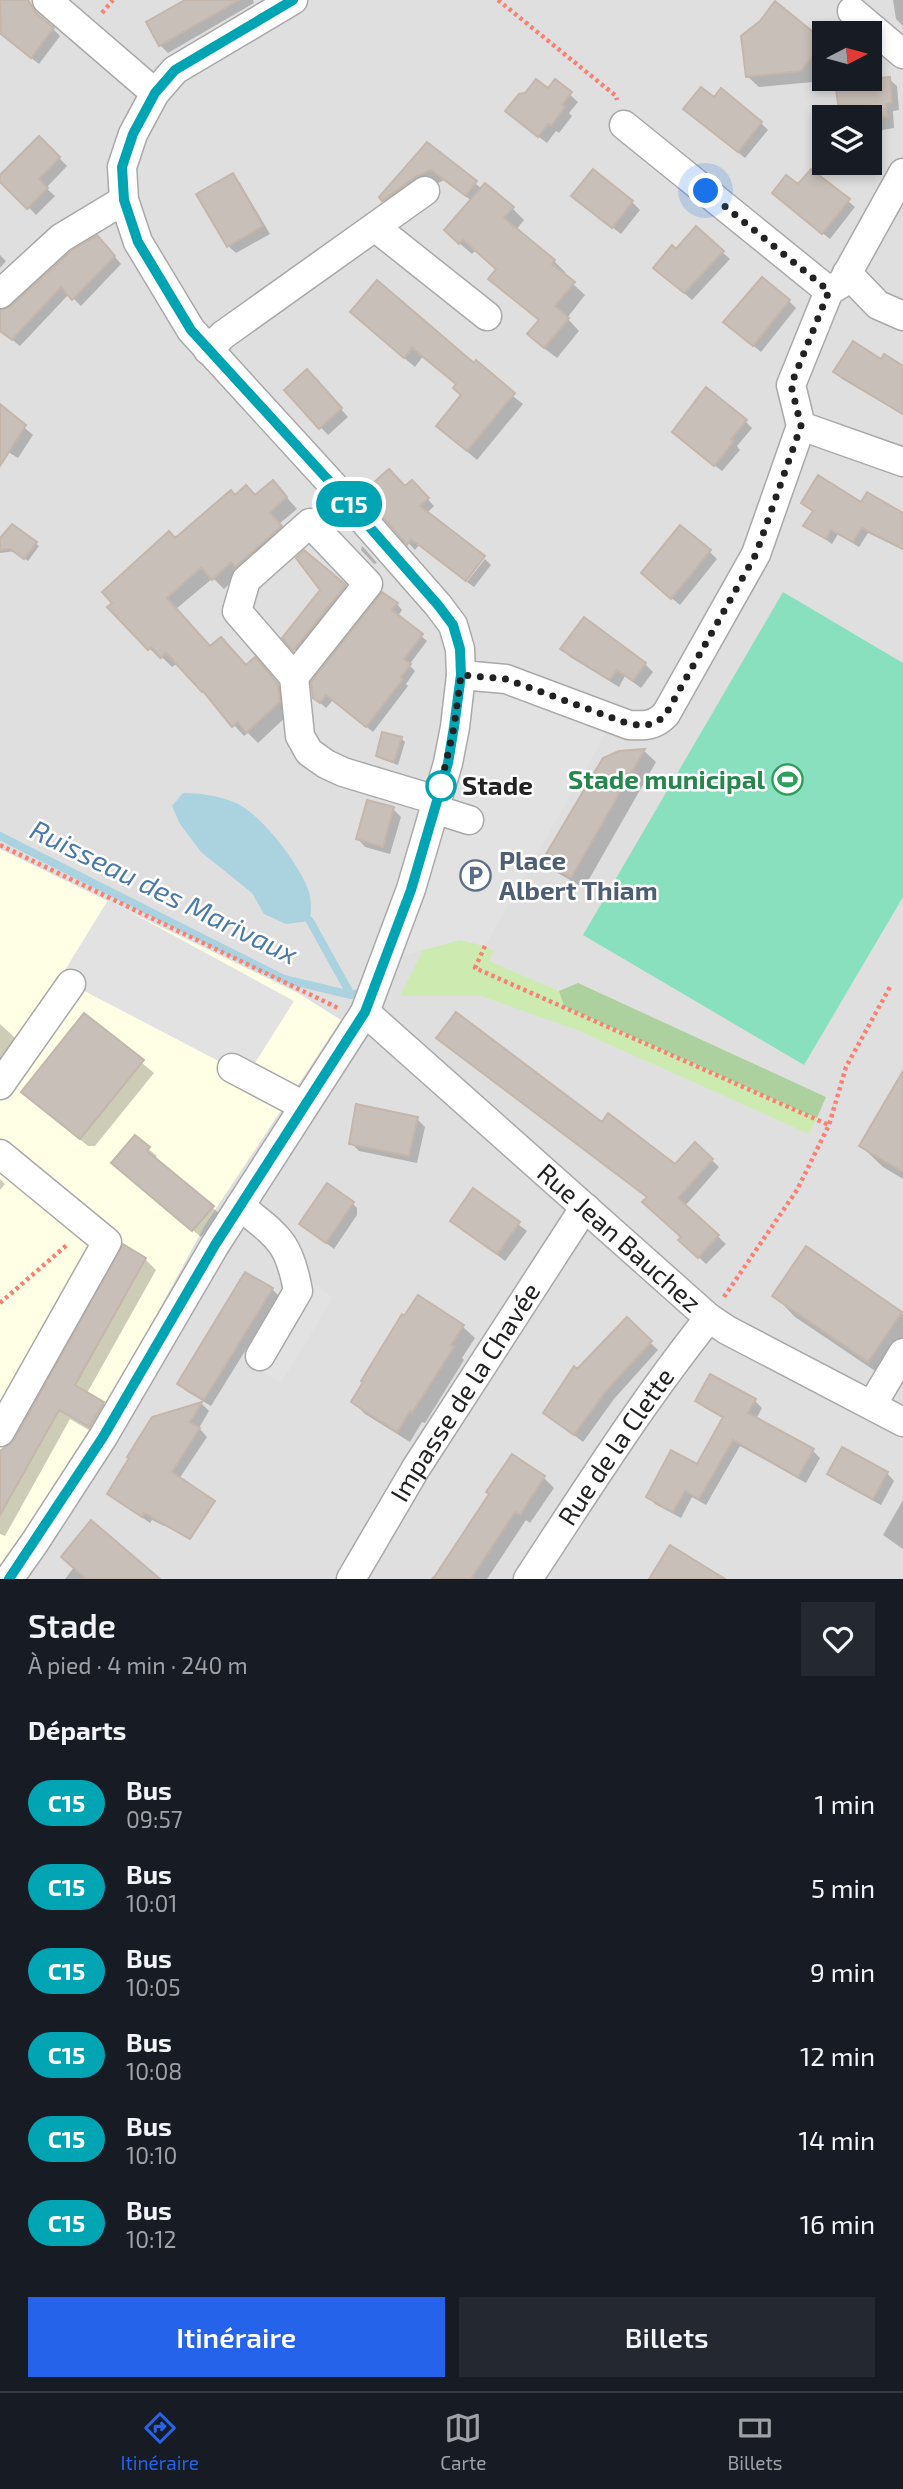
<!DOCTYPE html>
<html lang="fr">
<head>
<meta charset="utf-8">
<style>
  :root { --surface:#171b24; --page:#242831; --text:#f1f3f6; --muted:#9ea1a6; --line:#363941; --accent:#2563eb }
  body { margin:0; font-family:"Exo 2",sans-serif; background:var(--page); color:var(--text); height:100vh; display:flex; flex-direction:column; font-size:26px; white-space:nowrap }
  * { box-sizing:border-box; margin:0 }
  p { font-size:23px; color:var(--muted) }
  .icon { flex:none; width:38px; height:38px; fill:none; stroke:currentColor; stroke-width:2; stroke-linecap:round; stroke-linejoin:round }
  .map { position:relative; height:1579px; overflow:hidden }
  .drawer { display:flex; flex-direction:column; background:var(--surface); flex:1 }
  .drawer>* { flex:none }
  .badge { padding:0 14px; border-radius:23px; font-size:24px; line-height:46px }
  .needle { width:46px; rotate:84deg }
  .buttons { position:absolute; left:812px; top:21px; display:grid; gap:14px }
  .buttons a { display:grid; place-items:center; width:70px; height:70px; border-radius:0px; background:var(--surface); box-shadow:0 4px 10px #0003; font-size:35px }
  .you { position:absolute; width:35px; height:35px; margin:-18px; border:5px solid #fff; border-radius:50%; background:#1a73e8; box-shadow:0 0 0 10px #1a73e833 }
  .map>.badge { position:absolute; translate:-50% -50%; box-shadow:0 0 0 4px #fff }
  h2 { padding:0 28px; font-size:26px; line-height:63px }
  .round { display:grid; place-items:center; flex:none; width:74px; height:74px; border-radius:0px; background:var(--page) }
  .headline { display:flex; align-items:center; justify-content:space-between; height:119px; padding:0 28px }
  h1 { font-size:33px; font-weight:600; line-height:52px }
  .cta { display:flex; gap:14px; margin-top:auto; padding:14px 28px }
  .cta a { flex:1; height:80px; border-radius:0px; background:var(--accent); color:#fff; font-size:28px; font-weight:600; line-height:80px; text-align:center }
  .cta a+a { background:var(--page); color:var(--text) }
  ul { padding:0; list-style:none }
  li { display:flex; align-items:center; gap:21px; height:84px; padding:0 28px }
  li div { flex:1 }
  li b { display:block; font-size:26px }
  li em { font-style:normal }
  li .badge { min-width:77px; font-weight:700; text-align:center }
  .tabs { display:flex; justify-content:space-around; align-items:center; height:98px; border-top:2px solid var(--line); background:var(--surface); font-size:19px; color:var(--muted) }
  .tabs a { display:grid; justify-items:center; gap:4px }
  .tabs .selected { color:var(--accent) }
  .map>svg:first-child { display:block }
  .residential { fill:#e0dfdf; fill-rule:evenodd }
  .education { fill:#ffffe5 }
  .grass { fill:#cdebb0 }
  .forest { fill:#add19e }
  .pitch { fill:#88e0be }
  .parking { fill:#e2e2e2 }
  .water { fill:#aad3df }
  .shadow { fill:#0003 }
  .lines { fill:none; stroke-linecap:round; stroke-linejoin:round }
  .stream { stroke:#aad3df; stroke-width:8 }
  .building { fill:#c7bfb8; stroke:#c4b6ab; stroke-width:2 }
  .minor-casing { stroke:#a9a9a9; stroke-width:31 }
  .path { stroke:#fa8072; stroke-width:4.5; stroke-dasharray:3.5 3.5; stroke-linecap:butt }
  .minor { stroke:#fff; stroke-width:28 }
  .line-casing { stroke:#fff; stroke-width:16 }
  .line { stroke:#00a4b2; stroke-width:10 }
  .walk { stroke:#222; stroke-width:7; stroke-dasharray:0 12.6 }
  .stop-dot { fill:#fff; stroke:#00a4b2; stroke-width:3.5 }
  .labels { text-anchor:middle; stroke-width:5; stroke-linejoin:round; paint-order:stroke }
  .leisure-label { font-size:26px; font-weight:bold; fill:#27864d; stroke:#fff; text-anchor:end }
  .stop-label { font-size:26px; font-weight:bold; fill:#222; stroke:#fff; text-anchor:start }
  .service-label { font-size:26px; font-weight:bold; fill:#4e5e75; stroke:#fff; text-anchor:start }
  .street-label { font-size:26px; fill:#222; stroke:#fff }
  .water-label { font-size:28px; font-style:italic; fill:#4a7aab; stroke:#fff }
</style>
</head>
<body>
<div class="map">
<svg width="903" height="1579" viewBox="0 0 903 1579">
  <rect width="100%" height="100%" fill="#f2efe9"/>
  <path class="residential" d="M 0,0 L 903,0 L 903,1579 L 0,1579 ZM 824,33 L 870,33 L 870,79 L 824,79 ZM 824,117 L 870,117 L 870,163 L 824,163 Z"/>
  <path class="education" d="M 0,849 L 298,993 L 341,1020 L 205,1225 L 92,1434 L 0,1569 Z"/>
  <path class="grass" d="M 460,940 L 485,946 L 494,951 L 489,961 L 559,991 L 564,1006 L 817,1118 L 809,1134 L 577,1030 L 481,996 L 400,996 L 423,950 Z"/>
  <path class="forest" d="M 578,983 L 826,1097 L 817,1118 L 564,1006 L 559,991 Z"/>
  <path class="pitch" d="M 783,592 L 903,663 L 903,897 L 804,1065 L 583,935 Z"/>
  <path class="parking" d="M 507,691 L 606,733 L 485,946 L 460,940 L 404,955 L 444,812 L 469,710 L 477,698 L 489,692 Z
    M 108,900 L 294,1001 L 247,1076 L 71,984 L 65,970 Z
    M 298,1271 L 333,1298 L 281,1383 L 242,1360 Z"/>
  <path class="water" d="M 183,793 C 201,793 220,796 236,803 C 261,814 299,864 308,889 C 312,900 311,909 310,921 L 286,924 L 264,914 L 252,893 L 201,852 L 180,824 L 172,806 Z"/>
  <path class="shadow" d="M 0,0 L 25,0 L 60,36 L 39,64 L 10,41 L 8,9 Z
    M 188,0 L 253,0 L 254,3 L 168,53 L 160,45 Z
    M 893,0 L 903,0 L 903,26 L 896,19 Z
    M 775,4 L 824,43 L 824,67 L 813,82 L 759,87 L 747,76 L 761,22 Z
    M 889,79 L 897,86 L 899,110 L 893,111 L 894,128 L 870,132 L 870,117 L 842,117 L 838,91 L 857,90 Z
    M 555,81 L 578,102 L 569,113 L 572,116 L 559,133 L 556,131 L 547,143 L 515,119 Z
    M 693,116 L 761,123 L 768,130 L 745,158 Z
    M 39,138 L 67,166 L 46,188 L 55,196 L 36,215 L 0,177 Z
    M 428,144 L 482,189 L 512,208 L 524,220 L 516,230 L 554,261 L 566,273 L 563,275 L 585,295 L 567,318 L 579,331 L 557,358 L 541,346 L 540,321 L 491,279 L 498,270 L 476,250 L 472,254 L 458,242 L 472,201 L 444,180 L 427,189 L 395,212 L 381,197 Z
    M 233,175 L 240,183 L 270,234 L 236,253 L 228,246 Z
    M 798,186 L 848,201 L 855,207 L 830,239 L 781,200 Z
    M 632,202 L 640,210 L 621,234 L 581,203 Z
    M 105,245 L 121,264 L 81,306 L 69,294 L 20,346 L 0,330 L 0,312 L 3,312 Z
    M 677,251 L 722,252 L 730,259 L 692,300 L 663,275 Z
    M 0,255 L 6,261 L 0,268 Z
    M 789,301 L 796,308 L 761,352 L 733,329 Z
    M 362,322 L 474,366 L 523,404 L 477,460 L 448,435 L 463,396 L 458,385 L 423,356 L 415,367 Z
    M 881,362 L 903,369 L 903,415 L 842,379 L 835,372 Z
    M 314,379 L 348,417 L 328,435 L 286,390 Z
    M 0,407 L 33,435 L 18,458 L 0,447 Z
    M 745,421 L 752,428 L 737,446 L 740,450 L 722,471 L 681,439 Z
    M 412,482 L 434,506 L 426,514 L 483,557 L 465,580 L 419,545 L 415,550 L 376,507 Z
    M 283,493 L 297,509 L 279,524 L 291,537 L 242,572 L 224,589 L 213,578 L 176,609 L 211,648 L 247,667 L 266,670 L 288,696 L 290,713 L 258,743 L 248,733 L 244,736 L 178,663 L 172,667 L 162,657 L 160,659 L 109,608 L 175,540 L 236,497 L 256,497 Z
    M 803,503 L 861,505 L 903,515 L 903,550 L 868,533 L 859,547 L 838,534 L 832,544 L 806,526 L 814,512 Z
    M 0,541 L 35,543 L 39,546 L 28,561 L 16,551 L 0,553 Z
    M 362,546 L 365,549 L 377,563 L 374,564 L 361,550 Z
    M 710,552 L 717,559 L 680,605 L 651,581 Z
    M 485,559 L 491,565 L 474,587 L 467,582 Z
    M 345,586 L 348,590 L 298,653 L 285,638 Z
    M 397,604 L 402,610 L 398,616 L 427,641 L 409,665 L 415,671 L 406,684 L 408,686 L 373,732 L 333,700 L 326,708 L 314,697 Z
    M 562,649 L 645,664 L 653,672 L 641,688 L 625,676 L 619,687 L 570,657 Z
    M 383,734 L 402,739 L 405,742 L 398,765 L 381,759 L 378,756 Z
    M 644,751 L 656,762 L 584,888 L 556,872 L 544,861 L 619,752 Z
    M 393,809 L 401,817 L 390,854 L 365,847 L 358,839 Z
    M 85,1015 L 154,1073 L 95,1146 L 88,1146 L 23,1092 Z
    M 0,1024 L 26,1048 L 0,1081 Z
    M 446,1045 L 602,1124 L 675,1166 L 712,1160 L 719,1167 L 685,1206 L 726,1244 L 706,1264 L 681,1240 L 683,1238 L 648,1198 Z
    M 903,1095 L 903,1179 L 883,1167 L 861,1146 Z
    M 417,1119 L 425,1127 L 417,1163 L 359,1151 L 351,1143 Z
    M 135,1138 L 157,1156 L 154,1159 L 220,1214 L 201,1237 L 121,1171 Z
    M 0,1179 L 5,1184 L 0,1190 Z
    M 474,1190 L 527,1231 L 505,1261 L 452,1220 Z
    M 349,1200 L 357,1208 L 357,1215 L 334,1249 L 301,1224 Z
    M 145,1259 L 156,1270 L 87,1393 L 103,1403 L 114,1414 L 101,1437 L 70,1419 L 5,1536 L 0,1534 L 0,1455 L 10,1447 Z
    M 272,1289 L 279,1296 L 211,1406 L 186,1391 L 179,1384 Z
    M 774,1295 L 901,1313 L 903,1315 L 903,1362 L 890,1381 L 795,1317 Z
    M 627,1320 L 658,1350 L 614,1399 L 583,1442 L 545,1413 L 577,1371 Z
    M 463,1327 L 475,1338 L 462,1358 L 464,1360 L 425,1423 L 422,1422 L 410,1442 L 365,1414 L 353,1402 Z
    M 697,1401 L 755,1401 L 762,1408 L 756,1419 L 813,1451 L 820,1458 L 806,1483 L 740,1446 L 706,1505 L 692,1497 L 681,1518 L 655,1504 L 648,1497 L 698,1466 L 724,1419 L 705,1408 Z
    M 202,1404 L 209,1411 L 199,1428 L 207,1437 L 179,1479 L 195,1493 L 164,1526 L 152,1520 L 150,1523 L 109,1494 L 153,1418 Z
    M 512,1457 L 544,1478 L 554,1488 L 530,1523 L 526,1520 L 487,1579 L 431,1579 L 433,1576 L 436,1578 L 491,1494 Z
    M 887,1473 L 894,1481 L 881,1505 L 837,1481 L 829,1474 Z
    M 903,1500 L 903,1549 L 883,1535 Z
    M 74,1567 L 116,1579 L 65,1579 Z"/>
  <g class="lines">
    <path class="stream" d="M 0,836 L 284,979 L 351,995
      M 310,921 L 351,995 L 366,991"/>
  </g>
  <path class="building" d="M 0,0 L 28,0 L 36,13 L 54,28 L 31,58 L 1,34 Z
    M 185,0 L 239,0 L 159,46 L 146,22 Z
    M 775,1 L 824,41 L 801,71 L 746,77 L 741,36 L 760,21 Z
    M 890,77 L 892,103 L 886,104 L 888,117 L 840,117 L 836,90 L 856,88 L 855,80 Z
    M 536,79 L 548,88 L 555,79 L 572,92 L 562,105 L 565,107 L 551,126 L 548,124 L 538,137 L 505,111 L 519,94 L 525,93 Z
    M 701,87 L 714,97 L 721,88 L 762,122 L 738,152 L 683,109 Z
    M 39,136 L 60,157 L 39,179 L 48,188 L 27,209 L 0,182 L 0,175 Z
    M 427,142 L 477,181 L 466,196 L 431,170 L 415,177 L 382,201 L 379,197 Z
    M 593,169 L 633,201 L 612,228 L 571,196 Z
    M 811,169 L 850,199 L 822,234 L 772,193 L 786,175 L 798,184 Z
    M 233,173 L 263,226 L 227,247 L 196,194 Z
    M 485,183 L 514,207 L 504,218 L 555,260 L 552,264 L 575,282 L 555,306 L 569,318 L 544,348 L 527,334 L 539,320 L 488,279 L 496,269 L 463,240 L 459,244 L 444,230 Z
    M 696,226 L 724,251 L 684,293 L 653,268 L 672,245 L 676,249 Z
    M 97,235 L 115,256 L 72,300 L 61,287 L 12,340 L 0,331 L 0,310 L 11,306 L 71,251 Z
    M 762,277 L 790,300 L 753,346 L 723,322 Z
    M 377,280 L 474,363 L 476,360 L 515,393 L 467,451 L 436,426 L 461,395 L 453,388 L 456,384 L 412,348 L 404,358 L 350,312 Z
    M 853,341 L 881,359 L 884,354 L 903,366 L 903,414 L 833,372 Z
    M 307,369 L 342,408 L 319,429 L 284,390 Z
    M 706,387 L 747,420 L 731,439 L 734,441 L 714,466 L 672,432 Z
    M 0,404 L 26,425 L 0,466 Z
    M 389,469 L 405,486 L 412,480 L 429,498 L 420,506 L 485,556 L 466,581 L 411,539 L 407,545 L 374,507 L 375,504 L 364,491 Z
    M 818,475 L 861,502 L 867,492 L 903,513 L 903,549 L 862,528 L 853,542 L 831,530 L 826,539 L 803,526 L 813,511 L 801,503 Z
    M 273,480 L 287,497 L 270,513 L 282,526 L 235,567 L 231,562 L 212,580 L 201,568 L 167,598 L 210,646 L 221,637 L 246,665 L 255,657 L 278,684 L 280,702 L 246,733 L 238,722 L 232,727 L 203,691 L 202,692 L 166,653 L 161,658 L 151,647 L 148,650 L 107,607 L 112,603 L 102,592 L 169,531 L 175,538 L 231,490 L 235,495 L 246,485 L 255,495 Z
    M 12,524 L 37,542 L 24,559 L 10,549 L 0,550 L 0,538 Z
    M 680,525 L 711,550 L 671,599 L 641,573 Z
    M 304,550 L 346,585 L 293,651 L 282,638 L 320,590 L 296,558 Z
    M 382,592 L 398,603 L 392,610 L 423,634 L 404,659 L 411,664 L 401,677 L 403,679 L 366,727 L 326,695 L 320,703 L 313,698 L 311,682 Z
    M 584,617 L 646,663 L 633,681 L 617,670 L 610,680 L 560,649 Z
    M 382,732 L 402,737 L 394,762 L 376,756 Z
    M 645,749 L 571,878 L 542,861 L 603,758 L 619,751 Z
    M 367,800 L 394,807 L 383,847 L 356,839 Z
    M 456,1012 L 602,1122 L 608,1113 L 675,1164 L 695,1142 L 713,1159 L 678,1198 L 719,1235 L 698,1258 L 678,1240 L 681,1237 L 642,1202 L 647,1197 L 436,1038 Z
    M 84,1013 L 144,1060 L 80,1139 L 21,1092 Z
    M 903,1071 L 903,1172 L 859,1146 Z
    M 356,1104 L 418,1117 L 409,1156 L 349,1144 Z
    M 135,1135 L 150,1147 L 147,1151 L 214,1206 L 192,1231 L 111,1163 Z
    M 327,1183 L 354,1202 L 326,1243 L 299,1224 Z
    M 473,1188 L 520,1222 L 497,1254 L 450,1221 Z
    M 123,1244 L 146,1258 L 75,1385 L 104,1402 L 89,1427 L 59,1410 L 0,1515 L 0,1451 L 14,1440 Z
    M 806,1246 L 902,1312 L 868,1362 L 772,1296 Z
    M 245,1272 L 273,1288 L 204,1400 L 177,1384 Z
    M 418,1295 L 464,1325 L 451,1345 L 454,1347 L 412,1413 L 410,1411 L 397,1432 L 351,1402 L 363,1382 L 361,1381 L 402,1314 L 404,1316 Z
    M 627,1317 L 652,1341 L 606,1391 L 574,1435 L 543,1413 L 574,1366 L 577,1369 Z
    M 710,1374 L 756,1399 L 748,1413 L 814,1449 L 798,1477 L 733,1440 L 699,1499 L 685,1491 L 673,1512 L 646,1497 L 671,1450 L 697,1464 L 723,1417 L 695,1401 Z
    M 202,1402 L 190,1422 L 200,1428 L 172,1472 L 215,1501 L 190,1539 L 144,1513 L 142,1517 L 107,1494 L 129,1458 L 127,1457 L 152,1417 Z
    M 842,1447 L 888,1472 L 873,1499 L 827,1474 Z
    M 512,1454 L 545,1476 L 520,1515 L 515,1512 L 471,1579 L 433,1579 L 489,1494 L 486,1492 Z
    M 91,1520 L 125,1549 L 160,1579 L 86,1579 L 61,1557 Z
    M 670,1545 L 725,1579 L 649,1579 Z"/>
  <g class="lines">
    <defs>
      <g id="minor">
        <path d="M 47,0 L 155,93"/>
        <path d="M 852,11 L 903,54"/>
        <path d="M 624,125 L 829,291"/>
        <path d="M 375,227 L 487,316"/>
        <path d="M 847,273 L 878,305 L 903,316"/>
        <path d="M 0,294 L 61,238 L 124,200"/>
        <path d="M 208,350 L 223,335 L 425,191"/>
        <path d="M 801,426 L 903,462"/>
        <path d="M 461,675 L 506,679 L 629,725 C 645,726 655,726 666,714 L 756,554 L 801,426 L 791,385 L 829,291 L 842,283 L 903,173"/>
        <path d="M 294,677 L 368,584 L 310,523 L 246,580 L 237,611 L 294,677 L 300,736 L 309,752 L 326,764 L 343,772 L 436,800"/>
        <path d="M 434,809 L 469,820"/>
        <path id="s1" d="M 365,1012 L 709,1318 L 727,1330 L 903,1422"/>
        <path d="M 232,1068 L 304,1106"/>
        <path d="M 0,1085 L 71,984"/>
        <path d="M 0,1154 L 107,1242 L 0,1432"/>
        <path d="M 240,1206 C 278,1237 289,1241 298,1291 L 260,1356"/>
        <path d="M 872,1405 L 903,1353"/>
        <path d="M 9,1579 L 35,1542 L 103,1437 L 215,1245 L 365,1012 L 411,889 L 448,763 L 455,727 L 461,675 L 460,649 L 453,625 L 438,605 L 330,482 L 191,330 L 138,242 L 124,200 L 122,167 L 133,134 L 155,93 L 175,70 L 293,0"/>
        <path id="s2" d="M 351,1579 L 416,1468 L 577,1219 L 586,1208"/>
        <path id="s3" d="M 528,1579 C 586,1491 643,1400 709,1318"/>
      </g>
    </defs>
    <use href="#minor" class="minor-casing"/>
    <path class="path" d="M 498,0 L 616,96 L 617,100
      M 102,13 L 113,0
      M 0,845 L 338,1008
      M 485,946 L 475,968 L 829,1125
      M 724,1297 L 797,1190 L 829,1125 L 846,1067 L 890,987
      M 0,1303 L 68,1244"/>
    <use href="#minor" class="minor"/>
  </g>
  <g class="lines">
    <defs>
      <path id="line" d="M 9,1579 L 103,1437 L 215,1245 L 365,1012 L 411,890 L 448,763 L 454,727 L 461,675 L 460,649 L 453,625 L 438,605 L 330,482 L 191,330 L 138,242 L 124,200 L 122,167 L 133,134 L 155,93 L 175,70 L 293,0"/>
    </defs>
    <use href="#line" class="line-casing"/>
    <use href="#line" class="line"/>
    <path class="walk" d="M 441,786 L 440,789 L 454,727 L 461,675 L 506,679 L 629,724 C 645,726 655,726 666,714 L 756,554 L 801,426 L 791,385 L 829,291 L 706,191"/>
  </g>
  <defs>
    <symbol id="stadium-ring" viewBox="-11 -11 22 22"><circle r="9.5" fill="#fff" stroke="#2e9e5b" stroke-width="1.5"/><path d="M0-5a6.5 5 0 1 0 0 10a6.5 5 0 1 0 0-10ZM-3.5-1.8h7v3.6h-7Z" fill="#2e9e5b"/></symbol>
    <symbol id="parking-ring" viewBox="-11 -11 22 22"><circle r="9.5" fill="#fff" stroke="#5c6f8a" stroke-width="1.5"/><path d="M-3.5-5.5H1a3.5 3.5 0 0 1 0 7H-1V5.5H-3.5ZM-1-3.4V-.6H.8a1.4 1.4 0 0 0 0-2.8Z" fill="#5c6f8a"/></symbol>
  </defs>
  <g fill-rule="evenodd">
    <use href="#stadium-ring" x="770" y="762" width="35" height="35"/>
    <use href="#parking-ring" x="458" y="858" width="35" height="35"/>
  </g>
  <circle class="stop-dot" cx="441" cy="786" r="14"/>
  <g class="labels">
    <g class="leisure-label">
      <text x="765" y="789">Stade municipal</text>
    </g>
    <g class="stop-label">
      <text x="462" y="795">Stade</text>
    </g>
    <g class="service-label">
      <text x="499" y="870">Place<tspan x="499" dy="30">Albert Thiam</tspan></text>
    </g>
    <g class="street-label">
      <text dy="9" stroke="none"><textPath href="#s1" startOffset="340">Rue Jean Bauchez</textPath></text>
      <text dy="9" stroke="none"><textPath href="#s2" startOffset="219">Impasse de la Chavée</textPath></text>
      <text dy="9" stroke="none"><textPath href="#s3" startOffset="159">Rue de la Clette</textPath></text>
    </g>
    <g class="water-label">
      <text transform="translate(164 892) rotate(26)" y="10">Ruisseau des Marivaux</text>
    </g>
  </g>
</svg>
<div class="buttons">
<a><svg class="needle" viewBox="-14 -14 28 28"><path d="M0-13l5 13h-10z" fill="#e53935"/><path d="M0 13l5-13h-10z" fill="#9ea1a6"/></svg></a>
<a><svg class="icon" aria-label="layers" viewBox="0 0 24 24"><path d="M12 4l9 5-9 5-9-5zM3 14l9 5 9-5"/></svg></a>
</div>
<div class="you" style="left:706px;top:191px"></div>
<b class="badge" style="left:349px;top:504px;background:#00a4b2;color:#fff">C15</b>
</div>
<section class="drawer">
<div class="headline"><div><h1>Stade</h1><p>À pied · 4 min · 240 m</p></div><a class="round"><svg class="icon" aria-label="heart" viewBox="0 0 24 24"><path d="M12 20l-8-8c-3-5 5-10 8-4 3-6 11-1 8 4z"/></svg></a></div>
<h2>Départs</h2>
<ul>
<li><span class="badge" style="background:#00a4b2;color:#fff">C15</span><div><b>Bus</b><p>09:57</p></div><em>1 min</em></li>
<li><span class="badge" style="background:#00a4b2;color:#fff">C15</span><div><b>Bus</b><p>10:01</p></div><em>5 min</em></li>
<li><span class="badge" style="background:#00a4b2;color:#fff">C15</span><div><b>Bus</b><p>10:05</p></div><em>9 min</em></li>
<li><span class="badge" style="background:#00a4b2;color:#fff">C15</span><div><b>Bus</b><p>10:08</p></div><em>12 min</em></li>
<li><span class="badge" style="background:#00a4b2;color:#fff">C15</span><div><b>Bus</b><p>10:10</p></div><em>14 min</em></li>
<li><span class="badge" style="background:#00a4b2;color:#fff">C15</span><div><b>Bus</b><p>10:12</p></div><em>16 min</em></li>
</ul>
<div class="cta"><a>Itinéraire</a><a>Billets</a></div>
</section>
<nav class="tabs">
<a class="selected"><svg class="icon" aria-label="directions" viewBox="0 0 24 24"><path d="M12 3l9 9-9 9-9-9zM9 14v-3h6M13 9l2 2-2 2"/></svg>Itinéraire</a>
<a><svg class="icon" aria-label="map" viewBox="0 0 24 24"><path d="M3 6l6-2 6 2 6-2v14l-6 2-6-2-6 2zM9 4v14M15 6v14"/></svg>Carte</a>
<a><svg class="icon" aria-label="tickets" viewBox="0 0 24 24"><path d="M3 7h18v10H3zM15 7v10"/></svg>Billets</a>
</nav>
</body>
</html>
